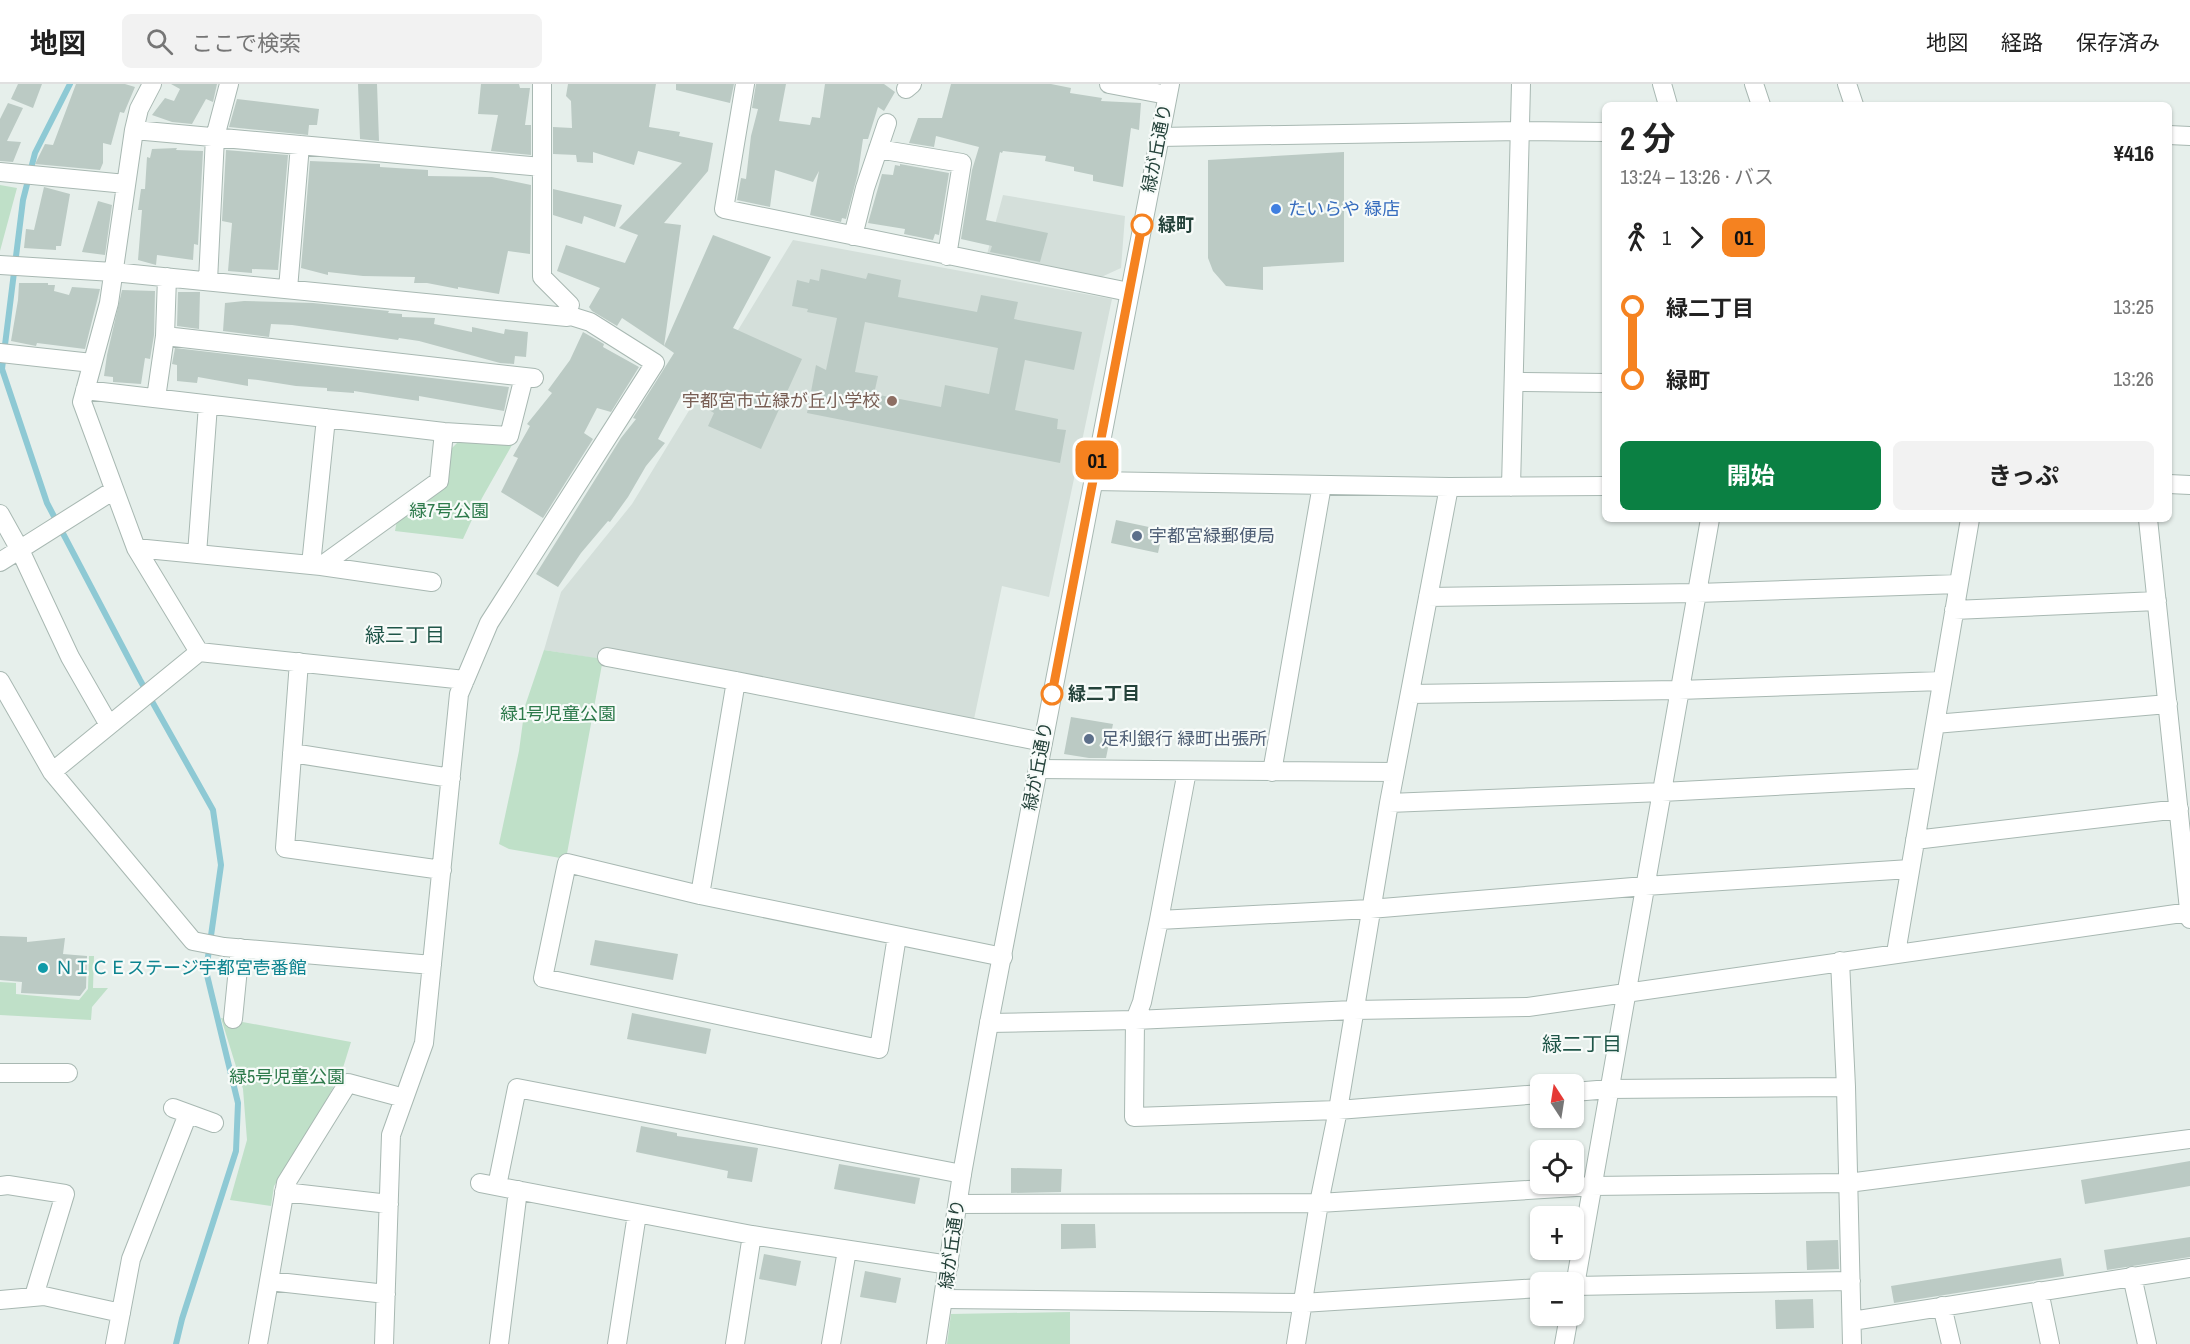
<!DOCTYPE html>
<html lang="ja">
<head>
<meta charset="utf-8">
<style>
  :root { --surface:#fff; --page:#f2f2f2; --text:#222; --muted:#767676; --line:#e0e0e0; --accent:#0b8043 }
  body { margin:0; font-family:"Archivo Narrow","Noto Sans JP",sans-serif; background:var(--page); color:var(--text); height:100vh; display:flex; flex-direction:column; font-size:22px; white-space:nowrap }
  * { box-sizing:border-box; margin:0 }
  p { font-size:20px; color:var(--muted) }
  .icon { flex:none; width:33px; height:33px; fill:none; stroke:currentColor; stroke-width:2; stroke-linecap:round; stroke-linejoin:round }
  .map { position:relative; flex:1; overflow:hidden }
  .sheet { position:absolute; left:1602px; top:18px; width:570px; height:420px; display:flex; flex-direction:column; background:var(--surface); border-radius:9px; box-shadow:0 2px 4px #0004 }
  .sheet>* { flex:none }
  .badge { padding:0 12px; border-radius:9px; font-size:21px; line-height:39px }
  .needle { width:39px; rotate:348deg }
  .buttons { position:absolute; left:1530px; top:990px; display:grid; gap:12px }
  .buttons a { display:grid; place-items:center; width:54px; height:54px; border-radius:9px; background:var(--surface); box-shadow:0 2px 4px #0004; font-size:30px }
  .map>.badge { position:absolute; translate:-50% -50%; box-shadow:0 0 0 3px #fff }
  .legs { display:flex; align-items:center; gap:9px; height:66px; padding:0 18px; font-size:20px }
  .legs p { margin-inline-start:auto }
  .headline { display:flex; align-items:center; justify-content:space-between; height:102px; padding:0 18px }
  h1 { font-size:33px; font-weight:700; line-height:45px }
  .action { display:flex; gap:12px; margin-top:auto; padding:12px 18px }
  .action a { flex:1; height:69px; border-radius:9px; background:var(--accent); color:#fff; font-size:24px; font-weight:700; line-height:69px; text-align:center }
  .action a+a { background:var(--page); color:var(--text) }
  ul { padding:0 18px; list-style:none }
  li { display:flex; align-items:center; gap:21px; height:72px; font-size:22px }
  li i { display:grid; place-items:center; width:9px; height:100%; margin:0 8px; background:currentColor }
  li i::after { content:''; width:15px; height:15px; margin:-8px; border:4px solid; border-radius:50%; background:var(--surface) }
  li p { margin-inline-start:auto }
  li:first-child i { background:linear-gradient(#0000 50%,currentColor 0) }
  li:last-child i { background:linear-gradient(currentColor 50%,#0000 0) }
  header { display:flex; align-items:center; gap:36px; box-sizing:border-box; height:84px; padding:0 30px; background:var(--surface); border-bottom:2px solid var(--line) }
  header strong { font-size:28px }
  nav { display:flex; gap:33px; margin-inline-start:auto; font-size:21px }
  .search { width:420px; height:54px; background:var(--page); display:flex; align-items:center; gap:15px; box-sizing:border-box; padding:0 21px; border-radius:9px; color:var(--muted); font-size:22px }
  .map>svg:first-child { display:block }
  .built { fill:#d4dfda }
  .green { fill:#bfe0c8 }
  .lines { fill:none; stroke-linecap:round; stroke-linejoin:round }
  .stream { stroke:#8ec9d4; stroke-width:6 }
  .building { fill:#bbcac4; fill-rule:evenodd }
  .minor-casing { stroke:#a8b8b2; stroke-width:20 }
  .tertiary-casing { stroke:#a8b8b2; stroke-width:20 }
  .minor { stroke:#fff; stroke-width:18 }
  .tertiary { stroke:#fff; stroke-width:18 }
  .line-1-casing { stroke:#fff; stroke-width:14 }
  .line-1 { stroke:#f58220; stroke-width:9 }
  .shop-dot { fill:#3f7fe0; stroke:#f7fbf9; stroke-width:2 }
  .stop-1-dot { fill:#fff; stroke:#f58220; stroke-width:3 }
  .education-dot { fill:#8d6e63; stroke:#f7fbf9; stroke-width:2 }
  .service-dot { fill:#5c6f8a; stroke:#f7fbf9; stroke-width:2 }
  .culture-dot { fill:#0f9aa8; stroke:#f7fbf9; stroke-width:2 }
  .labels { text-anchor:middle; stroke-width:4.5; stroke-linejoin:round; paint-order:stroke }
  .street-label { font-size:18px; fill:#24423a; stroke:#f7fbf9 }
  .shop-label { font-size:18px; fill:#366cbe; stroke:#f7fbf9; text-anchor:start }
  .stop-label { font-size:18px; font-weight:bold; fill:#24423a; stroke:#f7fbf9; text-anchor:start }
  .education-label { font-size:18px; fill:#785e54; stroke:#f7fbf9; text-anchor:end }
  .park-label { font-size:18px; fill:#2d7a4b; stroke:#f7fbf9 }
  .service-label { font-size:18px; fill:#4e5e75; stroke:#f7fbf9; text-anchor:start }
  .culture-label { font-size:18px; fill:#0d838f; stroke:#f7fbf9; text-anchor:start }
  .neighbourhood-label { font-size:20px; fill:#1f5548; stroke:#f7fbf9 }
</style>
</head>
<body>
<header>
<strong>地図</strong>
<div class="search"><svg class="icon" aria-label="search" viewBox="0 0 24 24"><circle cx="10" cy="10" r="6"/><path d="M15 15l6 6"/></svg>ここで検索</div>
<nav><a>地図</a><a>経路</a><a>保存済み</a></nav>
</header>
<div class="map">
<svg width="2190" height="1260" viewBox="0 0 2190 1260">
  <rect width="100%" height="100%" fill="#e6efeb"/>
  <path class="built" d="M 1003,111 L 1125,132 L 1121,184 L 1097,195 L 986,174 Z
    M 793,156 L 1112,215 L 1049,513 L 1002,502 L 974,635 L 544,566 L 561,508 L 632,420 Z"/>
  <path class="green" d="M 0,101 L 17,104 L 0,167 Z
    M 459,357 L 512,361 L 482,414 L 463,455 L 395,447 L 397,436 L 445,399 L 450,366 Z
    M 544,566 L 603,575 L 566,775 L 509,765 L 499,760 L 519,667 L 525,622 Z
    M 89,872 L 94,872 L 93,904 L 108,904 L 92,923 L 91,936 L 0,931 L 0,898 L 16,899 L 16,910 L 79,916 L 88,905 Z
    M 221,934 L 351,958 L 342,987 L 309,1049 L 274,1102 L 271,1122 L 230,1116 L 247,1056 L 243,1005 Z
    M 1070,1228 L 1070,1260 L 947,1260 L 951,1230 Z"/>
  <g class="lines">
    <path class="stream" d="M 70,0 L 35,69 L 23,116 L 2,285 L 47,419 L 140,596 L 213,726 L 221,781 L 206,887 L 238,1019 L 236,1067 L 182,1235 L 176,1260"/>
  </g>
  <path class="building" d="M 18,0 L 42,0 L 33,24 L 11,15 Z
    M 76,0 L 125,0 L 135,3 L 124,29 L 120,28 L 111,61 L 103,59 L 103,79 L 100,86 L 35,80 L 45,60 L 53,61 Z
    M 171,0 L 217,0 L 213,18 L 206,15 L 192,40 L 172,38 L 152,31 L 165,14 L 174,17 L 180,5 Z
    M 358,0 L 377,0 L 379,57 L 360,55 Z
    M 481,0 L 519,0 L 520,4 L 530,4 L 525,41 L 531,41 L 531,71 L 491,67 L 498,31 L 478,30 Z
    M 568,0 L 656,0 L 649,43 L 680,48 L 679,52 L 713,59 L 708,87 L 664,139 L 681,141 L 664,262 L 622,234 L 617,242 L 592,227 L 589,223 L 600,204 L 557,187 L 566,161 L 625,179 L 638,151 L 619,144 L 682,79 L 638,67 L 634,81 L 593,68 L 593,79 L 577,78 L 576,71 L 553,70 L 553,43 L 572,44 L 571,17 L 566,12 Z
    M 676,0 L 734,0 L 730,19 L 676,6 Z
    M 756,0 L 786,0 L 779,37 L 810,41 L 812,33 L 820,34 L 825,0 L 884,0 L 895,8 L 884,27 L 878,23 L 868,55 L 863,55 L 858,89 L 846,135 L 842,134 L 841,138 L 810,131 L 819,87 L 813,98 L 775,86 L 770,123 L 737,116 L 741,94 L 746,95 L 751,52 L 758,25 L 752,24 Z
    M 951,0 L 1051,0 L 1071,4 L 1070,9 L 1102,14 L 1101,17 L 1141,19 L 1139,46 L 1131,44 L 1123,103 L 1093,97 L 1093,91 L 1074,87 L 1074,83 L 1045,77 L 1046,72 L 1003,67 L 1002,69 L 1000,68 L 986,136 L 1048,149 L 1040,178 L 990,168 L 992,162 L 961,155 L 972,86 L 979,63 L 936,52 L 934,63 L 909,59 L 918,34 L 942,34 Z
    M 237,15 L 319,25 L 317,41 L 309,41 L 308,51 L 229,43 Z
    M 8,19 L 23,24 L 7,57 L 21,58 L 13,78 L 0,77 L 0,35 Z
    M 177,64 L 176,66 L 203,67 L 198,161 L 194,160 L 193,176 L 157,171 L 156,181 L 138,176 L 142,126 L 138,126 L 141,105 L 145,105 L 147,73 L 150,74 L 152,65 Z
    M 226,66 L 288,71 L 278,186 L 252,185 L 252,189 L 228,187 L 232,139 L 222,137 Z
    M 1344,68 L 1344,178 L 1263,183 L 1263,206 L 1226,202 L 1213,187 L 1208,174 L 1208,76 Z
    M 310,77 L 380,80 L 380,83 L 428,86 L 428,92 L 492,93 L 531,101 L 530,170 L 508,167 L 499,210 L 458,203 L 458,205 L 427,199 L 414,199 L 415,193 L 363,192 L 328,188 L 328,191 L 301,184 Z
    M 900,80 L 949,89 L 939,151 L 935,150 L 933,156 L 904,150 L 905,145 L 868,139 L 882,90 L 893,91 L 895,81 L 900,82 Z
    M 44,103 L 70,110 L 61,162 L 56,162 L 56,166 L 24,164 L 26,145 L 34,146 Z
    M 553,105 L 622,121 L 615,143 L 584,132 L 582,140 L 553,131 Z
    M 98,117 L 112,121 L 105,171 L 82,168 Z
    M 713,151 L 771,173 L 733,244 L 802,275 L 761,365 L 708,342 L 714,329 L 682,310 L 658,355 L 665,359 L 646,382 L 628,413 L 610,438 L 608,437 L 581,469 L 558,503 L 536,490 L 621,354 L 636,335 L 633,334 L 674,269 L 664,262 Z
    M 821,185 L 866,195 L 868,189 L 901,196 L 898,213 L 977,228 L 981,211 L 1018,218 L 1014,235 L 1082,248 L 1074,286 L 1025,276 L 1015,326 L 1058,335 L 1057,345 L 1066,346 L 1060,379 L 807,329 L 816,281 L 826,286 L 837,234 L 807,228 L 808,225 L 792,222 L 797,196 L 809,199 L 810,195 L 819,197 ZM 865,238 L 998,264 L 989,310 L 945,301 L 941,323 L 874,310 L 878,292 L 855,288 Z
    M 19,199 L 48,199 L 48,201 L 55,201 L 54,207 L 69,211 L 72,203 L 100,205 L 85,265 L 37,259 L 36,262 L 11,257 L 18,216 Z
    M 122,206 L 155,207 L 154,251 L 150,275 L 145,274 L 141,300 L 113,298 L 113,293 L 104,292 L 107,271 Z
    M 178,208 L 200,208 L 199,245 L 177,242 Z
    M 244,217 L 313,219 L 389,227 L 388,229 L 402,230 L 402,233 L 435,234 L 434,240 L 472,248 L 472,243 L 504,250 L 505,245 L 528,248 L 526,273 L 515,272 L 514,280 L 500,279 L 419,257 L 399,254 L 398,256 L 292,241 L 271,240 L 269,253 L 223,247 L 225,219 Z
    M 583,248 L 604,260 L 603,263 L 639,283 L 611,328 L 597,324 L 584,349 L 593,355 L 543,434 L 501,408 L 518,374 L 513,372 L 530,342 L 527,340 L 552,309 L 548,306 L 570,276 Z
    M 175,264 L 509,303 L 504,327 L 419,312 L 419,317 L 354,307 L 354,309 L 327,307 L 327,304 L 296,302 L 258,296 L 248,295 L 248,302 L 198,293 L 197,299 L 177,297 L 177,281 L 172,280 Z
    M 1116,436 L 1163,446 L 1158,469 L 1111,459 Z
    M 1071,633 L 1113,640 L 1106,674 L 1089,674 L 1064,670 Z
    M 0,852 L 27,853 L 27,858 L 65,854 L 63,870 L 87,872 L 86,904 L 80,912 L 21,909 L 22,898 L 0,896 Z
    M 595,856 L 678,870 L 673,896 L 590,881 Z
    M 632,929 L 711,945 L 706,970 L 627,955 Z
    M 641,1042 L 677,1049 L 677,1052 L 758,1064 L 752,1098 L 727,1094 L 728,1087 L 636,1068 Z
    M 2190,1077 L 2190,1102 L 2085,1120 L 2081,1096 Z
    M 839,1080 L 920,1094 L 915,1120 L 834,1105 Z
    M 1011,1084 L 1062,1085 L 1061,1108 L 1011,1109 Z
    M 1061,1140 L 1095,1140 L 1096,1164 L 1061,1165 Z
    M 2190,1153 L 2190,1173 L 2107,1186 L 2104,1166 Z
    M 1838,1156 L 1839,1185 L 1807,1186 L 1806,1157 Z
    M 764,1170 L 801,1177 L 796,1202 L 759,1195 Z
    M 2061,1174 L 2064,1192 L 1894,1219 L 1891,1202 Z
    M 865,1187 L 901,1194 L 896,1219 L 860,1213 Z
    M 1813,1215 L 1814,1244 L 1776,1245 L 1775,1216 Z"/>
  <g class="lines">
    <defs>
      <path id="minor" d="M 542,0 L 542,193 L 570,221
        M 745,0 L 724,125 L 1129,208
        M 1109,0 L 1167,11
        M 1662,0 L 1668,21
        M 1754,0 L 1761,21
        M 1847,0 L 1854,21
        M 906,5 L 912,0
        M 134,46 L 542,83
        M 2169,51 L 2190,52
        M 1159,53 L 1520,47 L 1605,48
        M 878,65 L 962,79 L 947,172
        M 0,88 L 126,100
        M 853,152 L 865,104 L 887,39
        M 0,181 L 113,188 L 567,233
        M 167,193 L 165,252 L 534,294
        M 208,197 L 215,53 L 229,0
        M 288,205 L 300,61
        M 0,269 L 92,279
        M 1515,298 L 1605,299
        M 85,306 L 444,348 L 509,352 L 524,293
        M 156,314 L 165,252
        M 1093,397 L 1449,403 L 1605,402
        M 2169,400 L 2190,401
        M 1511,403 L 1521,0
        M 0,430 L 20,466 L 70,573 L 109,641
        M 2148,435 L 2190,835
        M 136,464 L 321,482 L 439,397 L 444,348
        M 197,470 L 208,321
        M 0,478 L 114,406
        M 311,481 L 326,334
        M 321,482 L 432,498
        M 1428,513 L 1697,509 L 1958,500
        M 1954,526 L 2157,517
        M 199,568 L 465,596
        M 607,573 L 736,597
        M 299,578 L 285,764 L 442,786
        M 0,597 L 52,688 L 193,857 L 224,863 L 432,881
        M 1410,610 L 1679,606 L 1942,597
        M 1935,640 L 2168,620
        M 292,669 L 451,694
        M 1038,685 L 1395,688
        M 1187,687 L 1159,836 L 1142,918 L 1135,936 L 1134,1033 L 1338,1026 L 1540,1010
        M 52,688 L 199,568 L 136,464 L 82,318 L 109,219 L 134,46 L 139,25 L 152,0
        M 1272,688 L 1322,401
        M 1389,719 L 1662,708 L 1926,694
        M 1915,756 L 2179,725
        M 700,811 L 736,597 L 1043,658
        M 1159,836 L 1370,825 L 1645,802 L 1910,785
        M 897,852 L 879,965 L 543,894 L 567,779 L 700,811 L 1003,873
        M 1896,869 L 1970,435
        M 1840,877 L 1846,1003 L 1852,1260
        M 233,935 L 240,864
        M 989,939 L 1135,936 L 1354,926 L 1528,923 L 2190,828
        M 0,989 L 68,989
        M 1574,1008 L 1609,1005 L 1846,1003
        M 173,1024 L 214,1039
        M 480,1099 L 752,1151 L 949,1181
        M 0,1102 L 8,1101 L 65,1110 L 34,1212
        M 497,1102 L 517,1004 L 962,1090
        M 284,1108 L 389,1120
        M 958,1120 L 1319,1119 L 1592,1102 L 1848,1099 L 2190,1055
        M 2132,1192 L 2147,1260
        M 269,1197 L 386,1210
        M 1574,1202 L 1851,1197
        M 1574,1207 L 1710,435
        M 2039,1207 L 2050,1260
        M 944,1215 L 1302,1219 L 1540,1204
        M 0,1216 L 44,1212 L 121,1229
        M 1942,1222 L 1951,1260
        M 1852,1237 L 2190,1184
        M 115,1260 L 131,1175 L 188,1030
        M 258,1260 L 286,1099 L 348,999 L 404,1014
        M 384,1260 L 391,1051 L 424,959 L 459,610 L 489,539 L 655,279 L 590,238 L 574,233
        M 499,1260 L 518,1106
        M 617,1260 L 637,1130
        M 735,1260 L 752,1151
        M 831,1260 L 847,1166
        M 1296,1260 L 1319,1119 L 1338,1026 L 1389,719 L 1449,403
        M 1564,1260 L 1569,1232"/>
      <path id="tertiary" d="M 936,1260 L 962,1090 L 989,939 L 1170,0"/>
    </defs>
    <use href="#minor" class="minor-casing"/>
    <use href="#tertiary" class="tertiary-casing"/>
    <use href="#minor" class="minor"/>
    <use href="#tertiary" class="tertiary"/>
  </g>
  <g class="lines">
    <defs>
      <path id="line-1" d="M 1052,610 L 1142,141"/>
    </defs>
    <use href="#line-1" class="line-1-casing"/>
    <use href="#line-1" class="line-1"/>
  </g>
  <circle class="shop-dot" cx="1276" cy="125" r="6"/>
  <g class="stop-1-dot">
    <circle cx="1142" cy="141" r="10"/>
    <circle cx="1052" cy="610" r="10"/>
  </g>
  <circle class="education-dot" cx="892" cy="317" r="6"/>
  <g class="service-dot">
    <circle cx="1137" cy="452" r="6"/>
    <circle cx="1089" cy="655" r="6"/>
  </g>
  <circle class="culture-dot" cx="43" cy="884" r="6"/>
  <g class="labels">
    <g class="street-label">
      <text transform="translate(1157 64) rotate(-79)" y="6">緑が丘通り</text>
      <text transform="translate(1038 682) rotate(-79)" y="6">緑が丘通り</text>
      <text transform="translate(952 1160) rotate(-82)" y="6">緑が丘通り</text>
    </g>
    <g class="shop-label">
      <text x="1288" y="131">たいらや 緑店</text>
    </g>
    <g class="stop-label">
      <text x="1158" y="147">緑町</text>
      <text x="1068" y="616">緑二丁目</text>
    </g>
    <g class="education-label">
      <text x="880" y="323">宇都宮市立緑が丘小学校</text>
    </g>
    <g class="park-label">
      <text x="449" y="433">緑7号公園</text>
      <text x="558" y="636">緑1号児童公園</text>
      <text x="287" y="999">緑5号児童公園</text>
    </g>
    <g class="service-label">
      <text x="1149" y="458">宇都宮緑郵便局</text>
      <text x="1101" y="661">足利銀行 緑町出張所</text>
    </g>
    <g class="culture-label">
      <text x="55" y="890">ＮＩＣＥステージ宇都宮壱番館</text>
    </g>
    <g class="neighbourhood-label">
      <text x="405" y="558">緑三丁目</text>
      <text x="1582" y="967">緑二丁目</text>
    </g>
  </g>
</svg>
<div class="buttons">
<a><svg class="needle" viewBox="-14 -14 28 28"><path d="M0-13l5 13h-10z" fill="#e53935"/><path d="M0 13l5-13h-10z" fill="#767676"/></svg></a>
<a><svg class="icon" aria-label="locate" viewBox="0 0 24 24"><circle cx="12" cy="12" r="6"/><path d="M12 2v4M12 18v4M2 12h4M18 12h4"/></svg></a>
<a>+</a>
<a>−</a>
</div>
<b class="badge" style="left:1097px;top:376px;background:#f58220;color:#111">01</b>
<section class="sheet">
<div class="headline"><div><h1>2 分</h1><p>13:24 – 13:26 · バス</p></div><b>¥416</b></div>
<div class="legs"><svg class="icon" aria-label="walk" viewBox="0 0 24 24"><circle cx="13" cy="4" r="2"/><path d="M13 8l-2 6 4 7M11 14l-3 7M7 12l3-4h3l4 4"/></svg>1<svg class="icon" aria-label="forward" viewBox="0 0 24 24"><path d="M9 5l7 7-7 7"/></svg><b class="badge" style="background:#f58220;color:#111">01</b></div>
<ul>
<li><i style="color:#f58220"></i><b>緑二丁目</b><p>13:25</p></li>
<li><i style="color:#f58220"></i><b>緑町</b><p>13:26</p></li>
</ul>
<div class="action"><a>開始</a><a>きっぷ</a></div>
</section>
</div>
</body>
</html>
